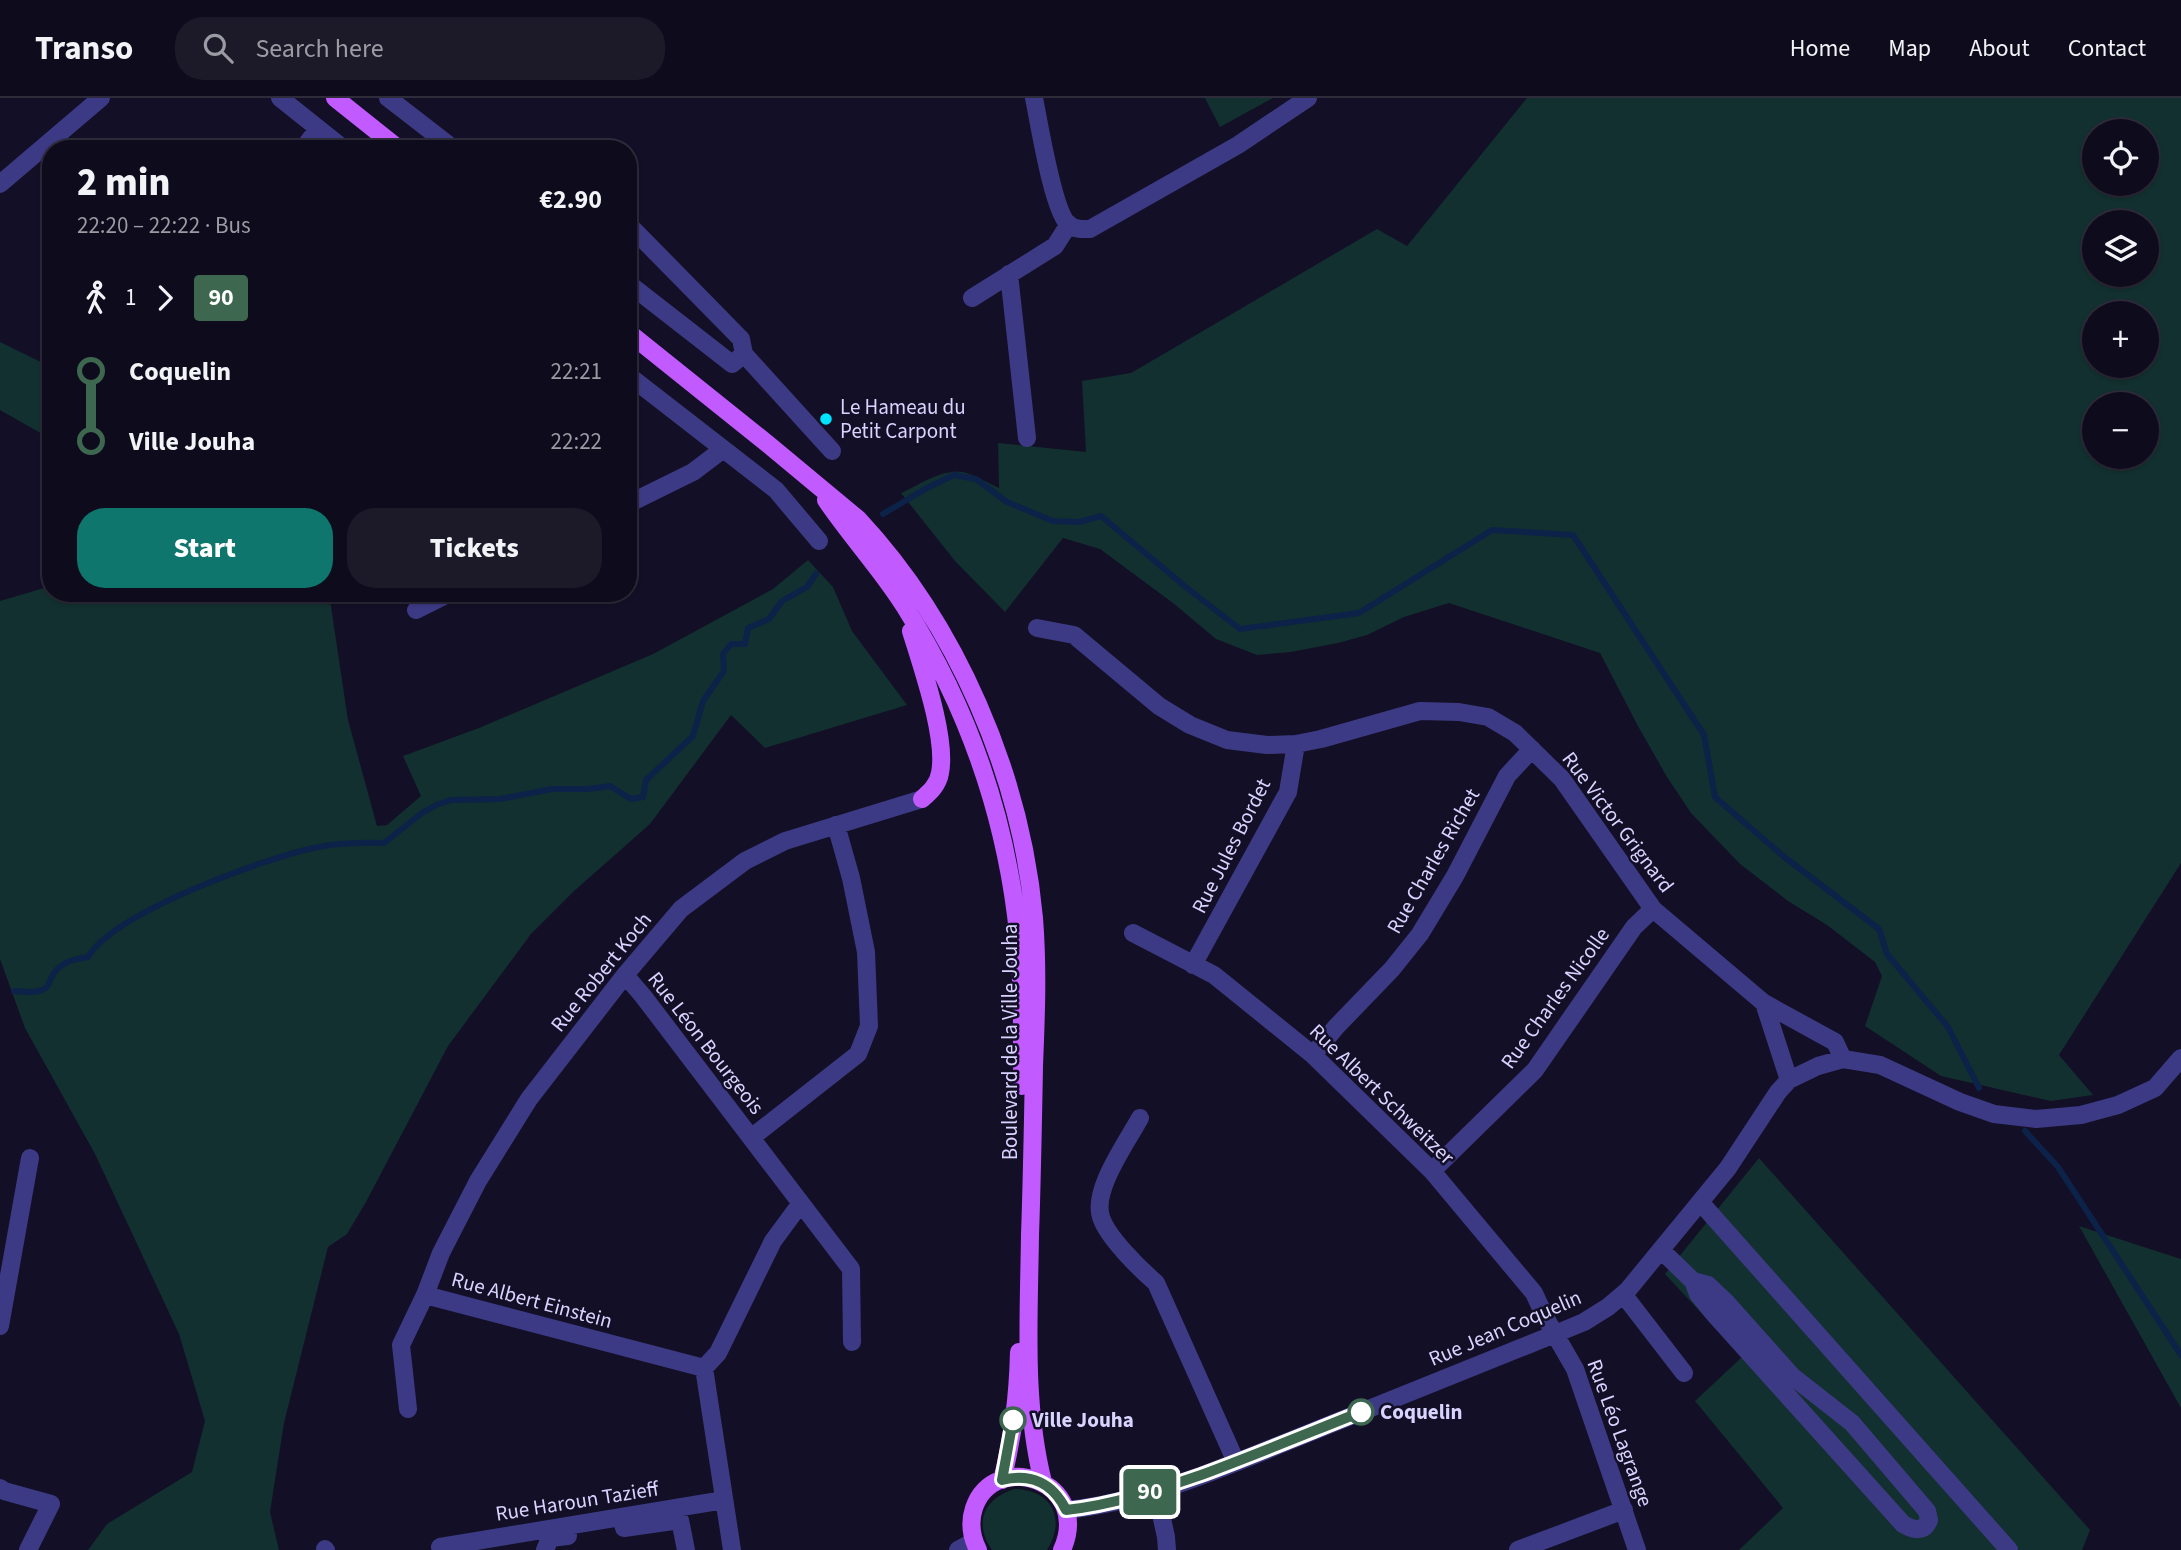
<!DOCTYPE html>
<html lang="en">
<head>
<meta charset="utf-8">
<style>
  :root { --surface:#0e0b1c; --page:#1c1929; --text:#f1f3f6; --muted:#9b9ba3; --line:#2e2b3b; --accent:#0f766e }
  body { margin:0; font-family:"Source Sans 3",sans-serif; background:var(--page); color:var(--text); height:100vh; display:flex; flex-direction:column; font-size:26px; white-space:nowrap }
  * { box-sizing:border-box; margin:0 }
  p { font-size:23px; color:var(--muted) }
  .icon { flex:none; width:38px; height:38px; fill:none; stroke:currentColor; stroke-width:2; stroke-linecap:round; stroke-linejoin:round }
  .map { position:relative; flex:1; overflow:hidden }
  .side { position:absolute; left:42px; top:42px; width:595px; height:462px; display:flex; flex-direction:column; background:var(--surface); border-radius:28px; box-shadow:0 2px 5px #0004,0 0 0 2px var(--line) }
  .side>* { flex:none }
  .badge { padding:0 14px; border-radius:5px; font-size:24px; line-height:46px }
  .tools { position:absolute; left:2082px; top:21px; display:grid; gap:14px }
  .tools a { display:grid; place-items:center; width:77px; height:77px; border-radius:50%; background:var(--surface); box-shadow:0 2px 5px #0004,0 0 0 2px var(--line); font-size:35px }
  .map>.badge { position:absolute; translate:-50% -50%; box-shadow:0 0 0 4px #fff }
  .legs { display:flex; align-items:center; gap:10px; height:77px; padding:0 35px; font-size:23px }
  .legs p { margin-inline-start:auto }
  .overview { display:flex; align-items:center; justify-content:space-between; height:119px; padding:0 35px }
  h1 { font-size:38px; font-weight:800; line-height:52px }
  .action { display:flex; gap:14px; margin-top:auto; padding:14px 35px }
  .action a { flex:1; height:80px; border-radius:28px; background:var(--accent); color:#fff; font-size:28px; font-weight:800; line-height:80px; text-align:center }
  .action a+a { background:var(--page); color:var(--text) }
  ul { padding:0 35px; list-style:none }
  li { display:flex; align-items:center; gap:24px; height:70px; font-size:26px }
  li i { display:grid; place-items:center; width:10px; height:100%; margin:0 9px; background:currentColor }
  li i::after { content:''; width:18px; height:18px; margin:-9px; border:5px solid; border-radius:50%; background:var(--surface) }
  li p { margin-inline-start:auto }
  li:first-child i { background:linear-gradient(#0000 50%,currentColor 0) }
  li:last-child i { background:linear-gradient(currentColor 50%,#0000 0) }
  header { display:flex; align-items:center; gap:42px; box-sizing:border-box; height:98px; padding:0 35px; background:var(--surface); border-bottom:2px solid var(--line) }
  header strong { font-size:33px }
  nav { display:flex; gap:38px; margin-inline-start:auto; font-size:24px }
  .search { width:490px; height:63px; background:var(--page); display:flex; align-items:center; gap:18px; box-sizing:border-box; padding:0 24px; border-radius:28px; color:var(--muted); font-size:26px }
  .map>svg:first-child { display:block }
  .green { fill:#12302f; fill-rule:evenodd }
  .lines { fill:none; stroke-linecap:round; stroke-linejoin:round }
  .stream { stroke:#0c2248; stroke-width:6 }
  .minor { stroke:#3d3a85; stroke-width:18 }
  .major { stroke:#c25bff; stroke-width:18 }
  .line-1-casing { stroke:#fff; stroke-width:16 }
  .line-1 { stroke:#3e6750; stroke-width:10 }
  .poi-dot { fill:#00e5ff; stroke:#130f26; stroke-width:2.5 }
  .stop-1-dot { fill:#fff; stroke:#3e6750; stroke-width:3.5 }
  .labels { text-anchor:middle; stroke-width:5; stroke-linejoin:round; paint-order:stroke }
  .poi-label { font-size:21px; fill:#d9d4ff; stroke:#130f26; text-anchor:start }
  .street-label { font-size:21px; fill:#d9d4ff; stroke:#130f26 }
  .stop-label { font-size:21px; font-weight:bold; fill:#d9d4ff; stroke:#130f26; text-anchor:start }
</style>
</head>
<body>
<header>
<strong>Transo</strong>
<div class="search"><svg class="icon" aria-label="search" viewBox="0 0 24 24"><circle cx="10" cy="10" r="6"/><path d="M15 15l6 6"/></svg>Search here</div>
<nav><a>Home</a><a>Map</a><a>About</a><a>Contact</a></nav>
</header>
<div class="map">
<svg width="2181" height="1452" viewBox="0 0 2181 1452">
  <rect width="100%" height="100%" fill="#130f26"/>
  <path class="green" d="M 1205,0 L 1273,0 L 1220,29 Z
    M 1527,0 L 2181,0 L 2181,765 L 2059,957 L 2093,997 L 2051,1003 L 1941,978 L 1865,928 L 1882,878 L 1875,864 L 1827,827 L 1788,803 L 1740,766 L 1691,715 L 1667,679 L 1639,630 L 1600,555 L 1449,505 L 1404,519 L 1367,537 L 1338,545 L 1291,554 L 1257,557 L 1216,541 L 1173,505 L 1100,451 L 1063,440 L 1005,514 L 955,463 L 901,395 C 919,387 943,370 963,374 C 975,377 988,385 999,390 L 998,345 L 1086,354 L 1082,283 L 1131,275 L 1377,131 L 1407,148 ZM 2095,33 L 2147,33 L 2147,86 L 2095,86 ZM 2095,124 L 2147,124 L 2147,177 L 2095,177 ZM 2095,215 L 2147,215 L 2147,268 L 2095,268 ZM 2095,306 L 2147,306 L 2147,359 L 2095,359 Z
    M 0,244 L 51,269 L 51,341 L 0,312 Z
    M 808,462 L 833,489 L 852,533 L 907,607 L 765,650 L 731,617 L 650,726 L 573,794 L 531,836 L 448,948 L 366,1104 L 347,1136 L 328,1149 L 284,1325 L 270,1414 L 279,1452 L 88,1452 L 107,1426 L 192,1374 L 205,1323 L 179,1236 L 95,1056 L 25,930 L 0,861 L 0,503 L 51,488 L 51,495 L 329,495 L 348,622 L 377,728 L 387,727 L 421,698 L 403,658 L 479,630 L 653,556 L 773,491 Z
    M 1759,1060 L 2090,1432 L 2082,1452 L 1739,1452 L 1783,1410 L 1695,1303 L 1742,1259 L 1665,1176 Z
    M 2079,1128 L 2181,1161 L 2181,1310 Z
    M 1015,1391 C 1051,1392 1067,1420 1047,1452 L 992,1452 C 973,1425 984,1400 1015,1391 Z"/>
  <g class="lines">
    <path class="stream" d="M 883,416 L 927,390 L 954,377 L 976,381 L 1007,404 L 1053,423 L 1079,424 L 1101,418 L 1187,490 L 1240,531 L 1359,515 L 1492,432 L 1573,437 L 1704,637 L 1715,699 L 1783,758 L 1879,831 L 1887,856 L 1948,929 L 1979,990
      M 14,893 C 22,893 33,896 42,892 C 50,889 49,882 54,875 C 63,863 75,861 88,859 C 114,815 258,763 309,751 C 333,745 359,744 384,745 L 422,715 L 436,707 L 451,702 L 500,701 L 552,691 L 588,691 L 610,688 L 631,701 L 643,699 L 646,682 L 693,638 L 703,603 L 724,573 L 723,556 L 731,546 L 745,546 L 748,530 L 769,521 L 782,503 L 807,489 L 816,476
      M 2025,1033 L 2058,1069 L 2181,1257"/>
    <path class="minor" d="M 280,0 L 344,51
      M 388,0 L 454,51
      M 1034,0 C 1039,24 1053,114 1069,127 C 1076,132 1083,131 1090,131 L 1238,47 L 1308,0
      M 303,51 L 318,31
      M 0,86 L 101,0
      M 628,126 L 741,241 L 744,256 L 832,353
      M 1009,176 L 1027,340
      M 628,185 L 732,266 L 744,256
      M 972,200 L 1055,148 L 1069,126
      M 628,277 L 776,392 L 819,443
      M 628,406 L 693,374 L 722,352
      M 416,512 L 450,495
      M 1037,530 L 1074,537 L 1159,608 L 1190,627 L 1227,642 L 1267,647 L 1296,646 L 1321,641 L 1420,613 L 1459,614 L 1488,619 L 1515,635 L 1562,681 L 1653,811 L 1764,905 L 1835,944 L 1843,961
      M 1133,835 L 1214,877 L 1313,957 L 1432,1073 L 1534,1195 L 1545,1219 L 1575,1271 L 1637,1452
      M 1193,867 L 1288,694 L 1296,646
      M 625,877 L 643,898 L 851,1171 L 852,1244
      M 1764,905 L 1789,982
      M 1313,957 L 1336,929 L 1392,871 L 1420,836 L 1455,778 L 1507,678 L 1532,651
      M 1140,1020 C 1127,1044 1092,1092 1101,1119 C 1107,1139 1140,1171 1156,1185 L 1236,1364
      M 751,1040 L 858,956 L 869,928 L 866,854 L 851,780 L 836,727
      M 1432,1073 L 1535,972 L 1634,829 L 1653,811
      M 1701,1105 L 2009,1452
      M 1661,1152 L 1693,1183 L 1698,1196 L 1715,1217 L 1903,1426 C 1913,1432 1924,1435 1929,1422 L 1927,1413 L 1852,1325 L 1792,1278 L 1726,1204 L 1708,1187 L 1693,1183
      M 1623,1196 L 1684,1275
      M 425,1197 L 441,1155 L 478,1083 L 529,1001 L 625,877 L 681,811 L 745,763 L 785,743 L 922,701
      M 0,1228 L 30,1060
      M 408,1311 L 401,1247 L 425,1197 L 704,1270
      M 0,1390 L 4,1393 L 51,1406 L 28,1452
      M 1156,1393 L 1166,1439 L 1167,1452
      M 1066,1412 C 1147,1404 1224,1369 1299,1339 C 1384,1305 1470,1270 1555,1236 L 1584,1224 L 1608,1209 L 1627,1193 L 1728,1070 L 1778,994 L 1789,982 L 1818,968 L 1843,961 L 1880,967 L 1960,1004 L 1994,1016 L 2036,1021 L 2081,1017 L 2118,1007 L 2155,990 L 2181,960
      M 624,1430 L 680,1422 L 686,1452
      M 325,1451 L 326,1452
      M 441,1452 L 440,1449 L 724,1402
      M 545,1452 L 550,1440 L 568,1438
      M 732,1452 L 704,1270 L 718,1255 L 773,1143 L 801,1105
      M 958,1452 L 973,1444
      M 1518,1452 L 1624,1412"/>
    <path class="major" d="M 335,0 L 399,51
      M 628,234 L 769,347 L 858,421 C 957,527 1021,677 1034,820 C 1038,870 1036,919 1034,968 C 1033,1024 1032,1081 1030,1137 C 1029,1219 1023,1305 1043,1384
      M 826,402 C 851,439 882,472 905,509 C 964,603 1002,707 1016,817 C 1023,873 1022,931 1022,988
      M 911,533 C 922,569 947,640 940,675 C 938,687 930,694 922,701
      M 1002,1382 C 1013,1340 1018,1297 1019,1254
      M 978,1452 C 971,1438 969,1425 974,1410 C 994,1351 1093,1382 1062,1452"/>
  </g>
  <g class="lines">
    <defs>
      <path id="line-1" d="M 1013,1322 L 1002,1382 C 1031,1375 1053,1385 1066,1412 C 1113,1407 1157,1392 1201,1377 C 1255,1357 1308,1335 1361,1314"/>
    </defs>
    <use href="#line-1" class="line-1-casing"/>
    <use href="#line-1" class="line-1"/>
  </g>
  <circle class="poi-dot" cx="826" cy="321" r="7"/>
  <g class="stop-1-dot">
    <circle cx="1361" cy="1314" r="12"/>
    <circle cx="1013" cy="1322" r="12"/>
  </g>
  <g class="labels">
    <g class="poi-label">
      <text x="840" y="316">Le Hameau du<tspan x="840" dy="24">Petit Carpont</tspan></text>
    </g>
    <g class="street-label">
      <text transform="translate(1618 724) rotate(53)" y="7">Rue Victor Grignard</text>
      <text transform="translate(1231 748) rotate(-63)" y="7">Rue Jules Bordet</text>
      <text transform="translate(1433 763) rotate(-60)" y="7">Rue Charles Richet</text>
      <text transform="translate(601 874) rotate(-51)" y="7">Rue Robert Koch</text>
      <text transform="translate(1555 900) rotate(-54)" y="7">Rue Charles Nicolle</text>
      <text transform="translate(1010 944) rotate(-90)" y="7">Boulevard de la Ville Jouha</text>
      <text transform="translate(706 945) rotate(52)" y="7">Rue Léon Bourgeois</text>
      <text transform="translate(1382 996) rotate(44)" y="7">Rue Albert Schweitzer</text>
      <text transform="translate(532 1202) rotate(15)" y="7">Rue Albert Einstein</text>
      <text transform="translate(1505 1230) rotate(-23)" y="7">Rue Jean Coquelin</text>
      <text transform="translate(1620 1335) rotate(70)" y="7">Rue Léo Lagrange</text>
      <text transform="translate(577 1403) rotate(-9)" y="7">Rue Haroun Tazieff</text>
    </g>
    <g class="stop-label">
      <text x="1380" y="1321">Coquelin</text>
      <text x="1032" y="1329">Ville Jouha</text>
    </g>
  </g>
</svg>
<div class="tools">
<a><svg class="icon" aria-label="locate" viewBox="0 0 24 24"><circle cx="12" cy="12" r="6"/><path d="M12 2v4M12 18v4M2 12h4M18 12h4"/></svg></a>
<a><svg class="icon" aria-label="layers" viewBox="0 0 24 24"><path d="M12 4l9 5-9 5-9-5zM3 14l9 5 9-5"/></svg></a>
<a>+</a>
<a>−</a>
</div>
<b class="badge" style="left:1150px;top:1394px;background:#3e6750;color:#fff">90</b>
<section class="side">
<div class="overview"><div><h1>2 min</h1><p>22:20 – 22:22 · Bus</p></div><b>€2.90</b></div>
<div class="legs"><svg class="icon" aria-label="walk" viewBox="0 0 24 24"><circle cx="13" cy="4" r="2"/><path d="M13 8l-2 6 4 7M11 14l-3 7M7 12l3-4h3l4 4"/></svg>1<svg class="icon" aria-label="forward" viewBox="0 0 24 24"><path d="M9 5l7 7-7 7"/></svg><b class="badge" style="background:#3e6750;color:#fff">90</b></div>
<ul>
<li><i style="color:#3e6750"></i><b>Coquelin</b><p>22:21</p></li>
<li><i style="color:#3e6750"></i><b>Ville Jouha</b><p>22:22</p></li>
</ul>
<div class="action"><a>Start</a><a>Tickets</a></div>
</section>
</div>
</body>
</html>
